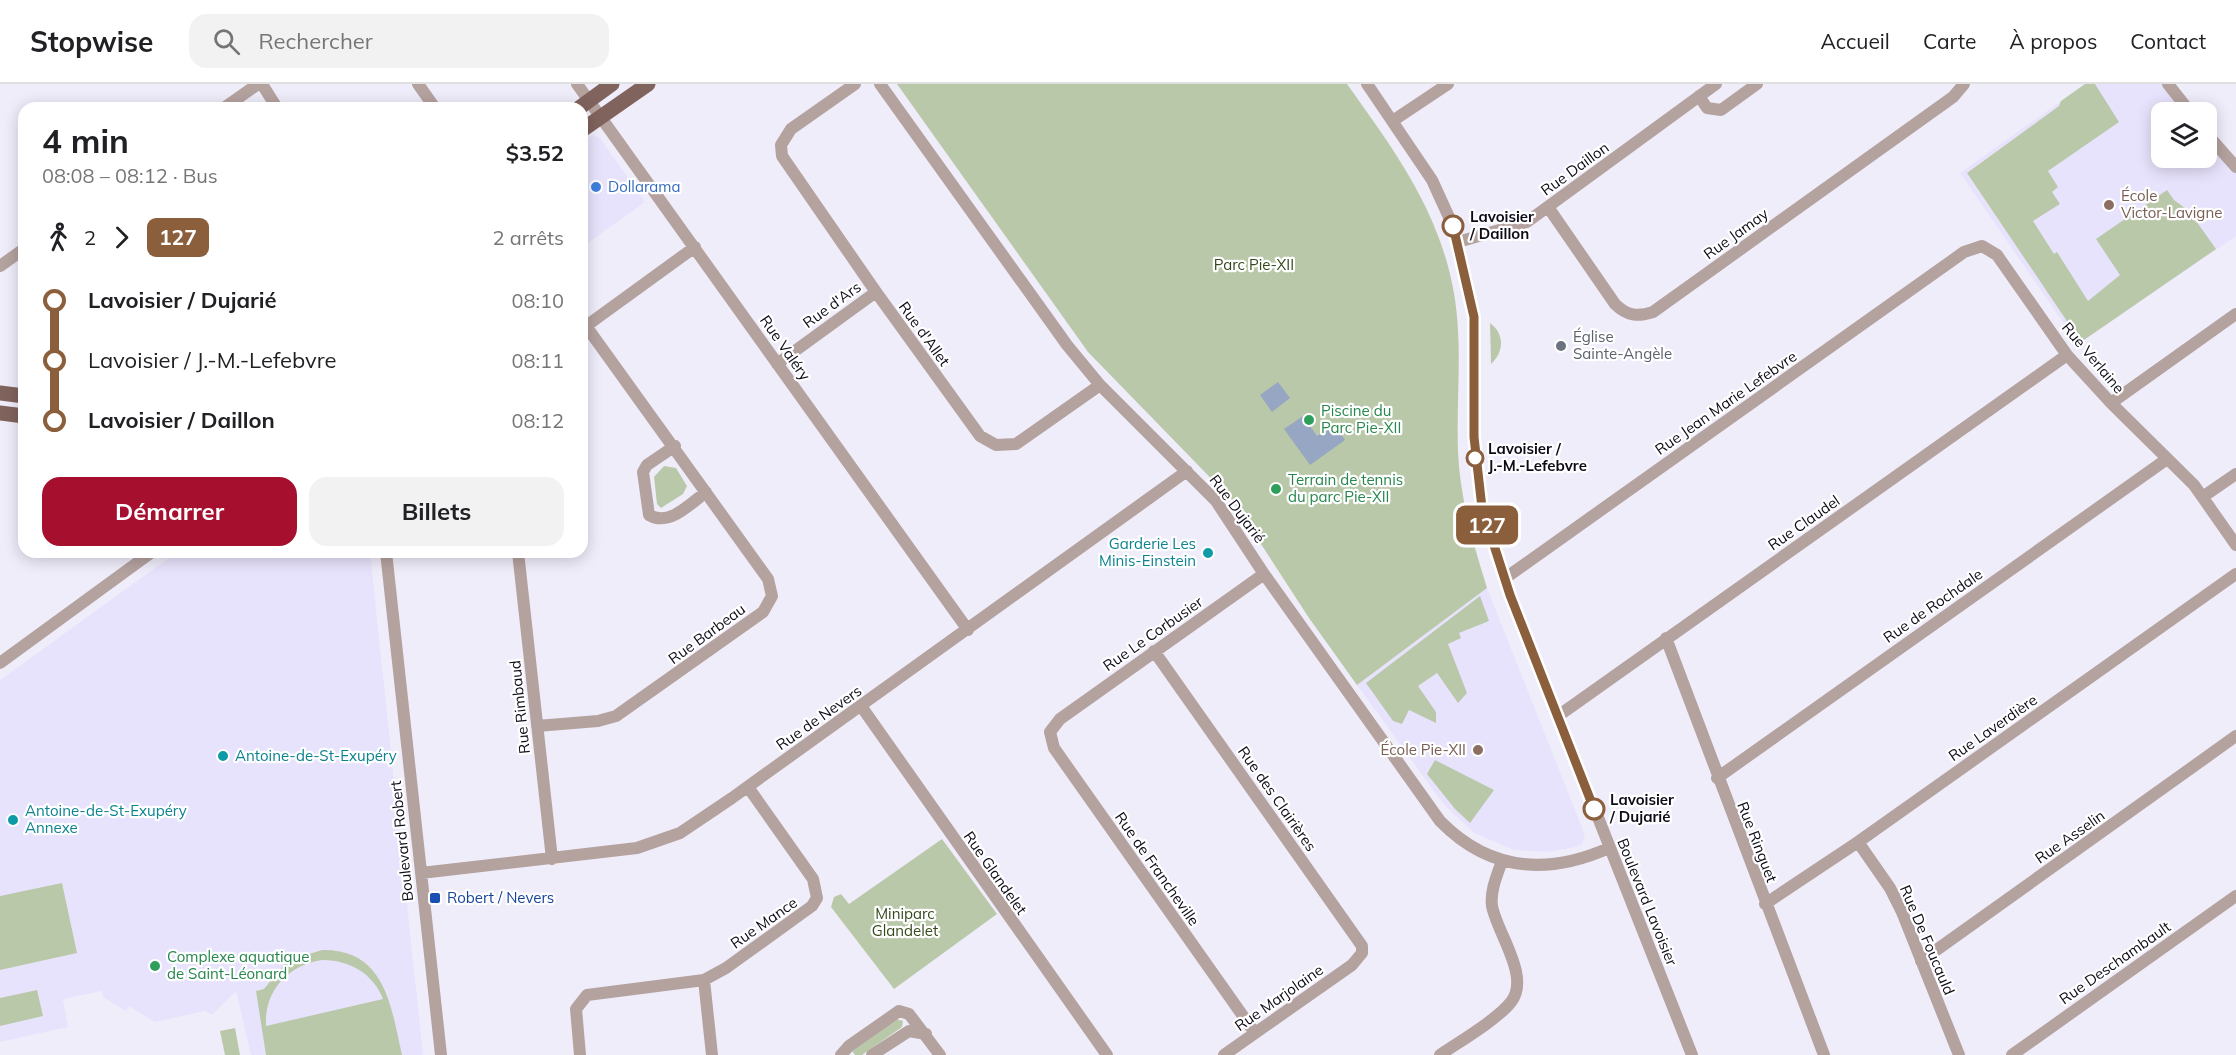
<!DOCTYPE html>
<html lang="fr">
<head>
<meta charset="utf-8">
<style>
  :root { --surface:#fff; --page:#f2f2f2; --text:#202124; --muted:#757577; --line:#e0e0e0; --accent:#a70f2f }
  body { margin:0; font-family:Mulish,sans-serif; background:var(--page); color:var(--text); height:100vh; display:flex; flex-direction:column; font-size:22px; white-space:nowrap }
  * { box-sizing:border-box; margin:0 }
  p { font-size:20px; color:var(--muted) }
  .icon { flex:none; width:33px; height:33px; fill:none; stroke:currentColor; stroke-width:2; stroke-linecap:round; stroke-linejoin:round }
  .map { position:relative; flex:1; overflow:hidden }
  .drawer { position:absolute; left:18px; top:18px; width:570px; height:456px; display:flex; flex-direction:column; background:var(--surface); border-radius:18px; box-shadow:0 3px 15px #0003 }
  .drawer>* { flex:none }
  .badge { padding:0 12px; border-radius:9px; font-size:21px; line-height:39px }
  .controls { position:absolute; left:2151px; top:18px; display:grid; gap:12px }
  .controls a { display:grid; place-items:center; width:66px; height:66px; border-radius:12px; background:var(--surface); box-shadow:0 3px 15px #0003; font-size:30px }
  .map>.badge { position:absolute; translate:-50% -50%; box-shadow:0 0 0 3px #fff }
  .legs { display:flex; align-items:center; gap:9px; height:66px; padding:0 24px; font-size:20px }
  .legs p { margin-inline-start:auto }
  .head { display:flex; align-items:center; justify-content:space-between; height:102px; padding:0 24px }
  h1 { font-size:33px; font-weight:700; line-height:45px }
  .primary-button { display:flex; gap:12px; margin-top:auto; padding:12px 24px }
  .primary-button a { flex:1; height:69px; border-radius:18px; background:var(--accent); color:#fff; font-size:24px; font-weight:700; line-height:69px; text-align:center }
  .primary-button a+a { background:var(--page); color:var(--text) }
  ul { padding:0 24px; list-style:none }
  li { display:flex; align-items:center; gap:21px; height:60px; font-size:22px }
  li i { display:grid; place-items:center; width:9px; height:100%; margin:0 8px; background:currentColor }
  li i::after { content:''; width:15px; height:15px; margin:-8px; border:4px solid; border-radius:50%; background:var(--surface) }
  li p { margin-inline-start:auto }
  li:first-child i { background:linear-gradient(#0000 50%,currentColor 0) }
  li:last-child i { background:linear-gradient(currentColor 50%,#0000 0) }
  header { display:flex; align-items:center; gap:36px; box-sizing:border-box; height:84px; padding:0 30px; background:var(--surface); border-bottom:2px solid var(--line) }
  header strong { font-size:28px }
  nav { display:flex; gap:33px; margin-inline-start:auto; font-size:21px }
  .search { width:420px; height:54px; background:var(--page); display:flex; align-items:center; gap:15px; box-sizing:border-box; padding:0 21px; border-radius:18px; color:var(--muted); font-size:22px }
  .map>svg:first-child { display:block }
  .built { fill:#e8e3fc }
  .green { fill:#bac8aa; fill-rule:evenodd }
  .water { fill:#97a6c2 }
  .lines { fill:none; stroke-linecap:round; stroke-linejoin:round }
  .minor { stroke:#b4a29f; stroke-width:12 }
  .major { stroke:#81635d; stroke-width:15 }
  .line-1-casing { stroke:#fff; stroke-width:14 }
  .line-1 { stroke:#8b5e3c; stroke-width:9 }
  .shop-dot { fill:#3f7fe0; stroke:#fff; stroke-width:2 }
  .education-dot { fill:#8d6e63; stroke:#fff; stroke-width:2 }
  .stop-1-dot { fill:#fff; stroke:#8b5e3c; stroke-width:3 }
  .worship-dot { fill:#6b7280; stroke:#fff; stroke-width:2 }
  .leisure-dot { fill:#2e9e5b; stroke:#fff; stroke-width:2 }
  .culture-dot { fill:#0f9aa8; stroke:#fff; stroke-width:2 }
  .transit-dot { fill:#1a4fb4; stroke:#fff; stroke-width:2 }
  .labels { text-anchor:middle; stroke-width:4.5; stroke-linejoin:round; paint-order:stroke }
  .street-label { font-size:15px; fill:#0e0b17; stroke:#fff }
  .shop-label { font-size:15px; fill:#366cbe; stroke:#fff; text-anchor:start }
  .education-label { font-size:15px; fill:#785e54; stroke:#fff; text-anchor:start }
  .stop-label { font-size:15px; font-weight:bold; fill:#0e0b17; stroke:#fff; text-anchor:start }
  .park-label { font-size:15px; fill:#36491b; stroke:#fff }
  .worship-label { font-size:15px; fill:#5b616d; stroke:#fff; text-anchor:start }
  .leisure-label { font-size:15px; fill:#27864d; stroke:#fff; text-anchor:start }
  .culture-label { font-size:15px; fill:#0d838f; stroke:#fff; text-anchor:start }
  .transit-label { font-size:15px; fill:#164399; stroke:#fff; text-anchor:start }
</style>
</head>
<body>
<header>
<strong>Stopwise</strong>
<div class="search"><svg class="icon" aria-label="search" viewBox="0 0 24 24"><circle cx="10" cy="10" r="6"/><path d="M15 15l6 6"/></svg>Rechercher</div>
<nav><a>Accueil</a><a>Carte</a><a>À propos</a><a>Contact</a></nav>
</header>
<div class="map">
<svg width="2236" height="971" viewBox="0 0 2236 971">
  <rect width="100%" height="100%" fill="#f0edfb"/>
  <path class="built" d="M 2085,0 L 2168,0 L 2190,28 L 2162,28 L 2162,74 L 2206,74 L 2207,49 L 2236,83 L 2236,152 L 2078,260 L 1960,89 Z
    M 593,51 L 600,54 L 645,118 L 582,163 L 582,58 Z
    M 177,468 L 370,468 L 423,971 L 251,971 L 236,907 L 212,931 L 205,927 L 155,938 L 129,922 L 126,927 L 103,913 L 102,907 L 63,915 L 68,943 L 0,958 L 0,596 Z
    M 1487,504 L 1585,751 L 1582,760 L 1576,763 L 1547,768 L 1514,766 L 1474,749 L 1444,721 L 1357,601 Z"/>
  <path class="green" d="M 897,0 L 1347,0 C 1392,63 1436,122 1452,199 C 1464,255 1456,310 1458,367 C 1460,414 1473,459 1487,504 L 1357,601 L 1309,534 L 1233,417 L 1088,268 Z
    M 2085,0 L 2095,0 L 2119,38 L 2048,87 L 2058,103 L 2052,108 L 2060,120 L 2033,137 L 2054,170 L 2057,168 L 2088,217 L 2120,191 L 2096,155 L 2167,106 L 2174,116 L 2189,127 L 2216,165 L 2081,258 L 1967,89 L 2059,22 L 2061,17 Z
    M 1490,239 C 1505,250 1504,268 1491,280 Z
    M 664,382 L 676,384 L 687,402 L 683,410 L 661,424 L 657,420 L 654,393 Z
    M 1480,512 L 1489,537 L 1459,549 L 1461,554 L 1448,560 L 1467,609 L 1458,619 L 1437,589 L 1418,602 L 1436,628 L 1436,639 L 1409,626 L 1402,640 L 1393,637 L 1366,599 Z
    M 1435,676 L 1494,706 L 1470,739 L 1455,725 L 1427,690 Z
    M 942,755 L 997,830 L 894,905 L 831,823 L 834,813 L 841,810 L 849,820 Z
    M 62,799 L 77,869 L 0,886 L 0,812 Z
    M 322,866 C 386,865 391,923 402,971 L 266,971 L 256,907 L 264,905 L 287,877 ZM 322,876 C 349,876 373,889 383,915 L 266,942 C 264,906 289,881 322,876 Z
    M 37,906 L 43,932 L 0,942 L 0,914 Z
    M 896,935 L 903,937 L 902,943 L 862,971 L 855,971 L 852,967 Z
    M 235,944 L 240,971 L 225,971 L 220,947 Z"/>
  <path class="water" d="M 1278,298 L 1290,314 L 1272,328 L 1260,311 Z
    M 1303,332 L 1317,352 L 1334,340 L 1345,356 L 1310,381 L 1284,345 Z"/>
  <g class="lines">
    <path class="minor" d="M 262,0 L 277,24
      M 418,0 L 435,24
      M 577,0 L 968,546
      M 855,0 L 791,45 L 781,61 L 782,72 L 876,208 L 980,352 L 996,361 L 1016,360 L 1100,301
      M 880,0 L 1067,261 L 1100,301 L 1216,417 L 1264,490 L 1440,737 C 1489,787 1546,792 1609,764
      M 1367,0 L 1432,96 L 1453,142 L 1474,233 L 1474,353 L 1482,424 L 1510,511 L 1692,971
      M 2168,0 L 2190,28
      M 1699,12 L 1707,24 L 1721,26 L 1757,0
      M 224,24 L 258,0
      M 1394,36 L 1448,0
      M 2206,49 L 2236,83
      M 1548,123 L 1615,220 C 1627,232 1638,233 1653,228 L 1953,13 L 1964,0
      M 1458,158 L 1527,138 L 1716,0
      M 0,182 L 24,165
      M 582,245 L 695,163
      M 777,280 L 876,208
      M 2111,319 L 2236,230
      M 675,362 L 647,381 L 643,388 L 649,431 C 669,443 690,420 706,408
      M 2204,412 L 2236,390
      M 386,468 L 441,971
      M 518,468 L 552,775
      M 1504,495 L 1964,168 L 1982,162 L 1997,171 L 2067,271 L 2111,319 L 2194,401 L 2236,461
      M 1666,554 L 1824,971
      M 1154,567 L 1362,862 L 1362,869 L 1352,881 L 1224,971
      M 0,579 L 152,468
      M 861,622 L 1107,971
      M 1558,632 L 2067,271
      M 537,642 L 598,637 L 616,632 L 763,528 L 772,512 L 768,495 L 586,242
      M 1717,694 L 2167,375
      M 1858,758 L 1890,804 L 1902,828 L 1959,971
      M 421,789 L 637,764 L 680,749 L 732,714 L 1187,387
      M 1765,820 L 1858,758 L 2236,490
      M 1921,877 L 2236,652
      M 704,896 L 712,971
      M 1255,949 L 1054,664 L 1050,648 L 1060,635 L 1264,490
      M 580,971 L 576,925 L 587,911 L 704,896 L 726,884 L 812,822 L 817,814 L 813,795 L 748,703
      M 841,971 L 849,962 L 899,927 L 909,930 L 940,971
      M 872,971 L 909,947 L 926,950
      M 1440,971 C 1459,958 1498,935 1511,918 C 1531,893 1497,849 1492,822 C 1490,807 1497,791 1502,777
      M 2012,971 L 2236,812"/>
    <path class="major" d="M 579,24 L 612,0
      M 582,46 L 648,0
      M 0,309 L 24,312
      M 0,329 L 24,332"/>
  </g>
  <g class="lines">
    <defs>
      <path id="line-1" d="M 1453,142 L 1474,233 L 1474,353 L 1482,424 L 1510,511 L 1594,725"/>
    </defs>
    <use href="#line-1" class="line-1-casing"/>
    <use href="#line-1" class="line-1"/>
  </g>
  <circle class="shop-dot" cx="596" cy="103" r="6"/>
  <g class="education-dot">
    <circle cx="2109" cy="121" r="6"/>
    <circle cx="1478" cy="666" r="6"/>
  </g>
  <g class="stop-1-dot">
    <circle cx="1453" cy="142" r="10"/>
    <circle cx="1475" cy="374" r="8"/>
    <circle cx="1594" cy="725" r="10"/>
  </g>
  <circle class="worship-dot" cx="1561" cy="262" r="6"/>
  <g class="leisure-dot">
    <circle cx="1309" cy="336" r="6"/>
    <circle cx="1276" cy="405" r="6"/>
    <circle cx="155" cy="882" r="6"/>
  </g>
  <g class="culture-dot">
    <circle cx="1208" cy="469" r="6"/>
    <circle cx="223" cy="672" r="6"/>
    <circle cx="13" cy="736" r="6"/>
  </g>
  <rect class="transit-dot" x="429" y="808" width="12" height="12" rx="3"/>
  <g class="labels">
    <g class="street-label">
      <text transform="translate(1575 85) rotate(-36)" y="5">Rue Daillon</text>
      <text transform="translate(1736 150) rotate(-36)" y="5">Rue Jamay</text>
      <text transform="translate(832 221) rotate(-36)" y="5">Rue d'Ars</text>
      <text transform="translate(924 250) rotate(54)" y="5">Rue d'Allet</text>
      <text transform="translate(785 264) rotate(55)" y="5">Rue Valéry</text>
      <text transform="translate(2093 274) rotate(50)" y="5">Rue Verlaine</text>
      <text transform="translate(1726 319) rotate(-35)" y="5">Rue Jean Marie Lefebvre</text>
      <text transform="translate(1237 425) rotate(53)" y="5">Rue Dujarié</text>
      <text transform="translate(1804 439) rotate(-35)" y="5">Rue Claudel</text>
      <text transform="translate(1933 522) rotate(-35)" y="5">Rue de Rochdale</text>
      <text transform="translate(707 550) rotate(-36)" y="5">Rue Barbeau</text>
      <text transform="translate(1153 550) rotate(-35)" y="5">Rue Le Corbusier</text>
      <text transform="translate(520 623) rotate(-96)" y="5">Rue Rimbaud</text>
      <text transform="translate(819 634) rotate(-35)" y="5">Rue de Nevers</text>
      <text transform="translate(1993 644) rotate(-35)" y="5">Rue Laverdière</text>
      <text transform="translate(1277 715) rotate(55)" y="5">Rue des Clairières</text>
      <text transform="translate(2070 753) rotate(-35)" y="5">Rue Asselin</text>
      <text transform="translate(402 757) rotate(-96)" y="5">Boulevard Robert</text>
      <text transform="translate(1757 758) rotate(69)" y="5">Rue Ringuet</text>
      <text transform="translate(1157 785) rotate(55)" y="5">Rue de Francheville</text>
      <text transform="translate(995 789) rotate(55)" y="5">Rue Glandelet</text>
      <text transform="translate(1647 818) rotate(68)" y="5">Boulevard Lavoisier</text>
      <text transform="translate(764 839) rotate(-35)" y="5">Rue Mance</text>
      <text transform="translate(1927 856) rotate(67)" y="5">Rue De Foucauld</text>
      <text transform="translate(2115 879) rotate(-35)" y="5">Rue Deschambault</text>
      <text transform="translate(1279 914) rotate(-35)" y="5">Rue Marjolaine</text>
    </g>
    <g class="shop-label">
      <text x="608" y="108">Dollarama</text>
    </g>
    <g class="education-label">
      <text x="2121" y="117">École<tspan x="2121" dy="17">Victor-Lavigne</tspan></text>
      <text x="1466" y="671" text-anchor="end">École Pie-XII</text>
    </g>
    <g class="stop-label">
      <text x="1470" y="138">Lavoisier<tspan x="1470" dy="17">/ Daillon</tspan></text>
      <text x="1488" y="370">Lavoisier /<tspan x="1488" dy="17">J.-M.-Lefebvre</tspan></text>
      <text x="1610" y="721">Lavoisier<tspan x="1610" dy="17">/ Dujarié</tspan></text>
    </g>
    <g class="park-label">
      <text x="1254" y="186">Parc Pie-XII</text>
      <text x="905" y="835">Miniparc<tspan x="905" dy="17">Glandelet</tspan></text>
    </g>
    <g class="worship-label">
      <text x="1573" y="258">Église<tspan x="1573" dy="17">Sainte-Angèle</tspan></text>
    </g>
    <g class="leisure-label">
      <text x="1321" y="332">Piscine du<tspan x="1321" dy="17">Parc Pie-XII</tspan></text>
      <text x="1288" y="401">Terrain de tennis<tspan x="1288" dy="17">du parc Pie-XII</tspan></text>
      <text x="167" y="878">Complexe aquatique<tspan x="167" dy="17">de Saint-Léonard</tspan></text>
    </g>
    <g class="culture-label">
      <text x="1196" y="465" text-anchor="end">Garderie Les<tspan x="1196" dy="17">Minis-Einstein</tspan></text>
      <text x="235" y="677">Antoine-de-St-Exupéry</text>
      <text x="25" y="732">Antoine-de-St-Exupéry<tspan x="25" dy="17">Annexe</tspan></text>
    </g>
    <g class="transit-label">
      <text x="447" y="819">Robert / Nevers</text>
    </g>
  </g>
</svg>
<div class="controls">
<a><svg class="icon" aria-label="layers" viewBox="0 0 24 24"><path d="M12 4l9 5-9 5-9-5zM3 14l9 5 9-5"/></svg></a>
</div>
<b class="badge" style="left:1487px;top:441px;background:#8b5e3c;color:#fff">127</b>
<section class="drawer">
<div class="head"><div><h1>4 min</h1><p>08:08 – 08:12 · Bus</p></div><b>$3.52</b></div>
<div class="legs"><svg class="icon" aria-label="walk" viewBox="0 0 24 24"><circle cx="13" cy="4" r="2"/><path d="M13 8l-2 6 4 7M11 14l-3 7M7 12l3-4h3l4 4"/></svg>2<svg class="icon" aria-label="forward" viewBox="0 0 24 24"><path d="M9 5l7 7-7 7"/></svg><b class="badge" style="background:#8b5e3c;color:#fff">127</b><p>2 arrêts</p></div>
<ul>
<li><i style="color:#8b5e3c"></i><b>Lavoisier / Dujarié</b><p>08:10</p></li>
<li><i style="color:#8b5e3c"></i><span>Lavoisier / J.-M.-Lefebvre</span><p>08:11</p></li>
<li><i style="color:#8b5e3c"></i><b>Lavoisier / Daillon</b><p>08:12</p></li>
</ul>
<div class="primary-button"><a>Démarrer</a><a>Billets</a></div>
</section>
</div>
</body>
</html>
